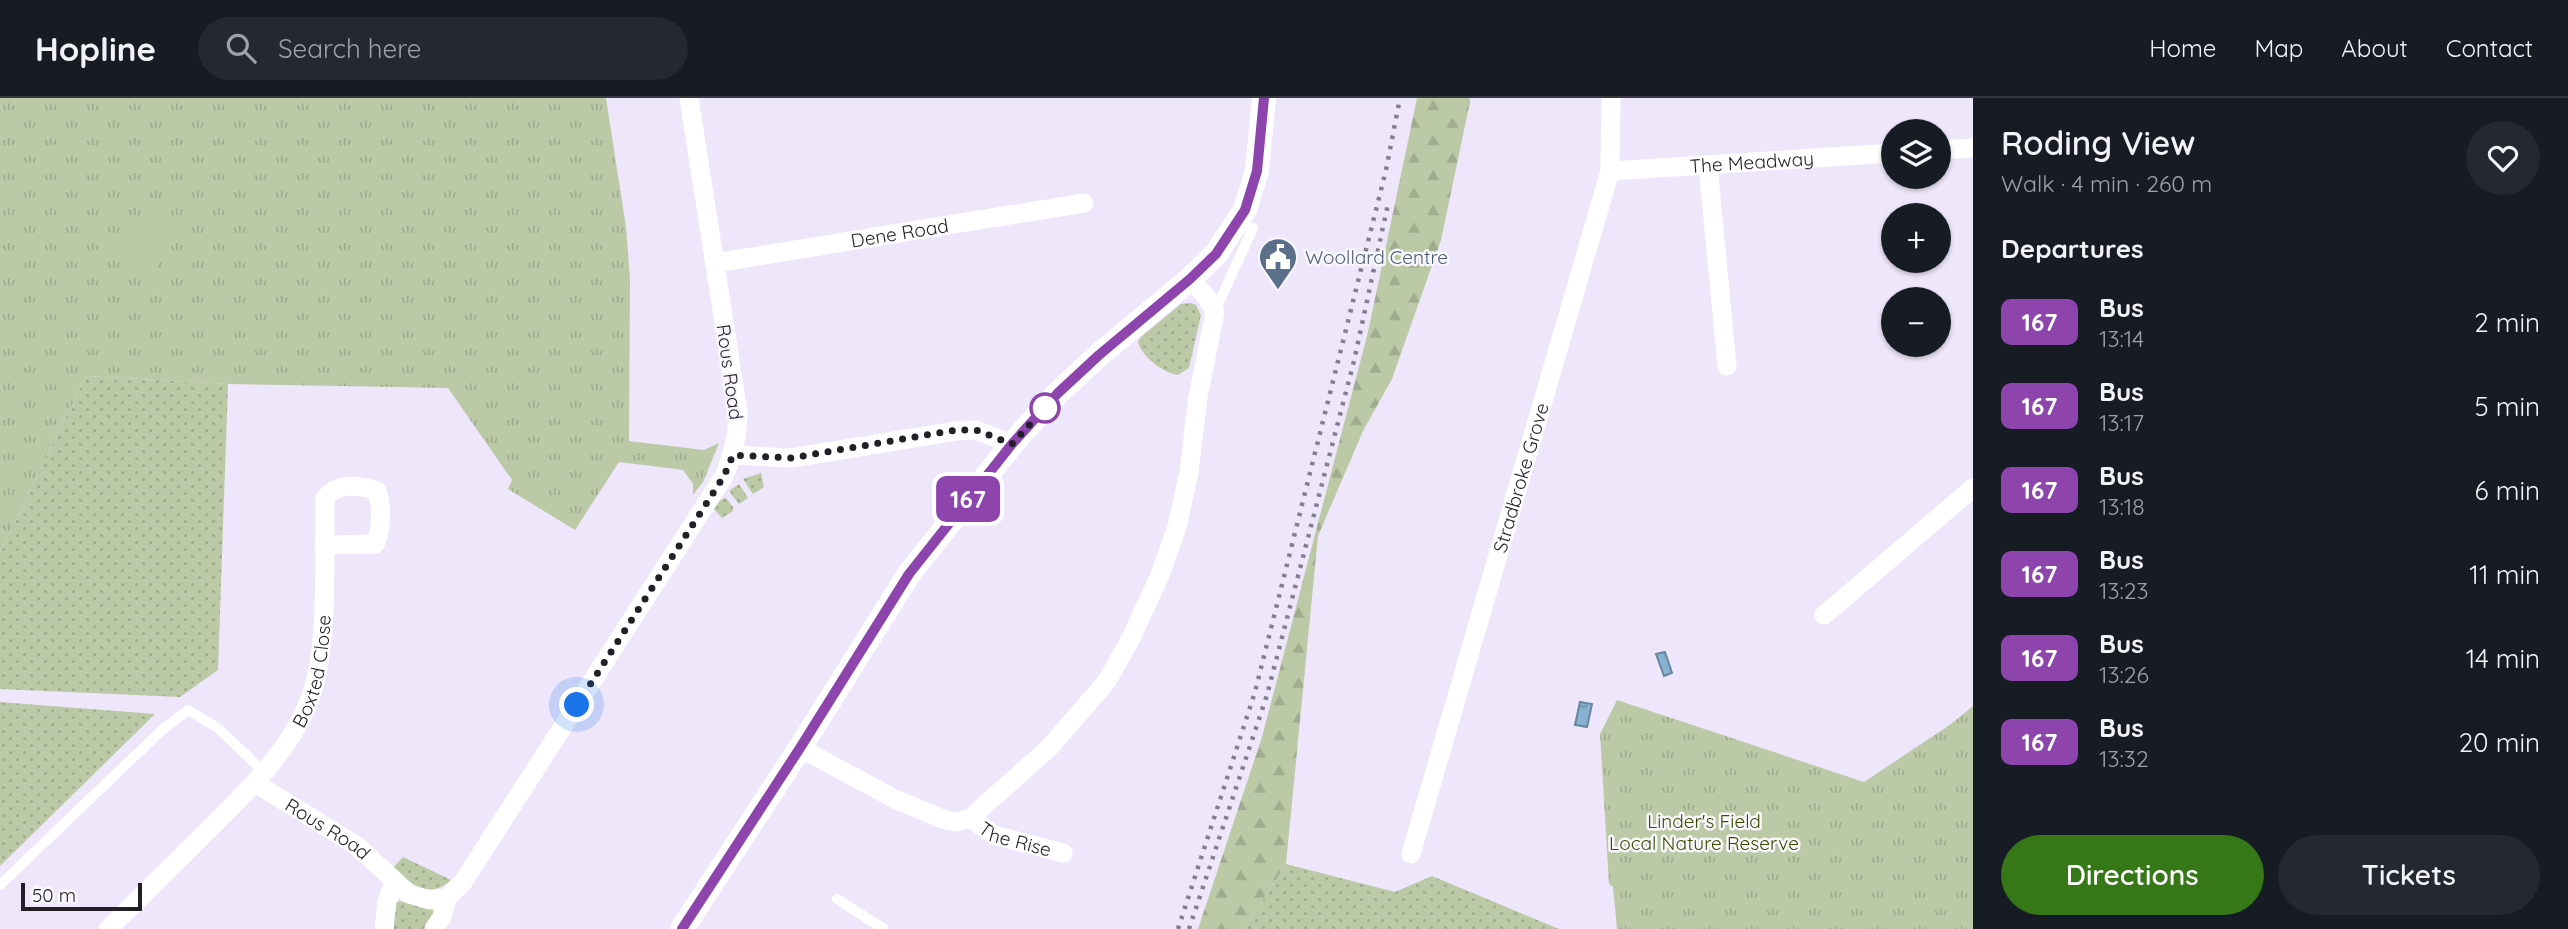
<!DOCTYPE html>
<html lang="en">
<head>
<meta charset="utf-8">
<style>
  :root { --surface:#171b24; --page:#242831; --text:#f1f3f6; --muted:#9ea1a6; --line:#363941; --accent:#367817 }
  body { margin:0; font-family:Quicksand,sans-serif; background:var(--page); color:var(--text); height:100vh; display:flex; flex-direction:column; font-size:26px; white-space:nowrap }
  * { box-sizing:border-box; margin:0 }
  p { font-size:23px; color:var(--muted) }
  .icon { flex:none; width:38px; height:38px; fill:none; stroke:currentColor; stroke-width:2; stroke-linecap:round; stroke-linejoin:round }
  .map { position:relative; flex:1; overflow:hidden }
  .drawer { display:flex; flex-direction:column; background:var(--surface); width:595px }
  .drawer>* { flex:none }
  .badge { padding:0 14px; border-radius:10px; font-size:24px; line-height:46px }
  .fabs { position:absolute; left:1881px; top:21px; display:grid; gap:14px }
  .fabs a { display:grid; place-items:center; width:70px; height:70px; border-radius:50%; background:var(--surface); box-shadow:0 2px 5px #0004; font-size:35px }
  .scale { position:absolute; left:21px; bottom:18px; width:121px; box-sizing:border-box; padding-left:7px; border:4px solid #221f28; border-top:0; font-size:19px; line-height:24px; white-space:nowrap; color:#221f28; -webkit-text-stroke:5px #f9f7fc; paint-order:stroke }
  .you { position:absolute; width:35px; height:35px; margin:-18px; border:5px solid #fff; border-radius:50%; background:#1a73e8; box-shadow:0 0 0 10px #1a73e833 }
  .map>.badge { position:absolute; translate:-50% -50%; box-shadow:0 0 0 4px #fff }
  h2 { padding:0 28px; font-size:26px; line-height:63px }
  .round { display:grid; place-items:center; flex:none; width:74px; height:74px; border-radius:37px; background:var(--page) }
  .overview { display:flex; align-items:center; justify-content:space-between; height:119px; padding:0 28px }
  h1 { font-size:33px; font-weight:600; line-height:52px }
  .action { display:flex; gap:14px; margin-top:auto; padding:14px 28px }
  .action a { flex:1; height:80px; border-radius:42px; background:var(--accent); color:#fff; font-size:28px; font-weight:600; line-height:80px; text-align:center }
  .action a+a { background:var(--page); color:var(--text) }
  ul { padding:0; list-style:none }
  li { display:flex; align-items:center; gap:21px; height:84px; padding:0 28px }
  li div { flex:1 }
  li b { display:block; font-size:26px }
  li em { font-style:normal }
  li .badge { min-width:77px; font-weight:700; text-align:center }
  header { display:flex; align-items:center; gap:42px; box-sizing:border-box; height:98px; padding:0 35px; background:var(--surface); border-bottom:2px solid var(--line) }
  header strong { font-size:33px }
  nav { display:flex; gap:38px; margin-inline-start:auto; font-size:24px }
  .search { width:490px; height:63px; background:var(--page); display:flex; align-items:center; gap:18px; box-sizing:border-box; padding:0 24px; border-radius:38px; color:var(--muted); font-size:26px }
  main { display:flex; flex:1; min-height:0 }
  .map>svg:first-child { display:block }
  .grass { fill:url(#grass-dots) }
  .forest { fill:url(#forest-firs) }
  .park { fill:url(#park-tufts) }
  .pitch { fill:#bcc9a6 }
  .water { fill:url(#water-ripples); stroke:#69869e; stroke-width:2 }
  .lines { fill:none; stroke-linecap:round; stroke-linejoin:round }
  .service { stroke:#fff; stroke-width:10 }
  .minor { stroke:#fff; stroke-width:19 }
  .tertiary { stroke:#fff; stroke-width:24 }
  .rail { stroke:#847f8e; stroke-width:4.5; stroke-dasharray:3.5 7; stroke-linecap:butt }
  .line-casing { stroke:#fff; stroke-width:16 }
  .line { stroke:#8e44ad; stroke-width:10 }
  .walk { stroke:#221f28; stroke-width:7; stroke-dasharray:0 12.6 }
  .stop-dot { fill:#fff; stroke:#8e44ad; stroke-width:3.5 }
  .labels { text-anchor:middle; stroke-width:5; stroke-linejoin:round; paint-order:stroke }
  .street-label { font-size:19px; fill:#221f28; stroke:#f9f7fc }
  .service-label { font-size:19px; fill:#4e5e75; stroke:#f9f7fc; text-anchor:start }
  .park-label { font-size:19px; fill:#384b01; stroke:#f9f7fc }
</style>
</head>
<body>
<header>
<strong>Hopline</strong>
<div class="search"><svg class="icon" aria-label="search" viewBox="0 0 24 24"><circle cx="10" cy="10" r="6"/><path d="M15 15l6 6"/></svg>Search here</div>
<nav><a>Home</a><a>Map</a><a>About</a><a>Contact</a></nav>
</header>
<main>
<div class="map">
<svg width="1973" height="831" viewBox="0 0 1973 831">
  <defs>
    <pattern id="grass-dots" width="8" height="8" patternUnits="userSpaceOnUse" patternTransform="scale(1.75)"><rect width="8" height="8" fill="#bcc9a6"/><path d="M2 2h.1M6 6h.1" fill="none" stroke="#a1ac8f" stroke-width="1.8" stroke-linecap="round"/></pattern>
    <pattern id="forest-firs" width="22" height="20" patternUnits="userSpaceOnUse" patternTransform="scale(1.75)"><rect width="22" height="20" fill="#bcc9a6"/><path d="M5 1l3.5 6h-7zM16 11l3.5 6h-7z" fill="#a1ac8f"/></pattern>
    <pattern id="park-tufts" width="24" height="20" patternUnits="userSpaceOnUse" patternTransform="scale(1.75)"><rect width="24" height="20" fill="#bcc9a6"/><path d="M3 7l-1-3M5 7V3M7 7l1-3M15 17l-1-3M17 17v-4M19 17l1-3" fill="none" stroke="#a1ac8f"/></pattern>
    <pattern id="water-ripples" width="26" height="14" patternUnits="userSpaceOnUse" patternTransform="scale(1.75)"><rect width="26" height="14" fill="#87b2d1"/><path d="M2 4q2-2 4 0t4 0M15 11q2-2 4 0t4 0" fill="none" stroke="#6e90aa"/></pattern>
  </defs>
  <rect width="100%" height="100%" fill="#eee7fb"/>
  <path class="grass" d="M 1191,205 L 1196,207 L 1201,217 L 1189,270 L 1178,277 C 1162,274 1142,259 1138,244 L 1141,239 L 1181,206 Z
    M 86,278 L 228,286 L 218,572 L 180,599 L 0,591 L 0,455 Z
    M 761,375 L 764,389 L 753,396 L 743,381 Z
    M 739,386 L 748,400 L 739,406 L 729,393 Z
    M 726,400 L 733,409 L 733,413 L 722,420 L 713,410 L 722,401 Z
    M 0,604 L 155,616 L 0,768 Z
    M 403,759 L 451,782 C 430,802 410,786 393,770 Z
    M 1286,766 L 1395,794 L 1432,778 L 1559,831 L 1244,831 Z
    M 400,803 L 432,810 L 434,815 L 427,831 L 390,831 L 394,805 Z"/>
  <path class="forest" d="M 1417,0 L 1470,0 L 1470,4 L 1441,142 L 1392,281 L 1363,333 L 1318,438 L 1286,766 L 1244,831 L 1198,831 L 1262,639 L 1368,234 Z"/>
  <path class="park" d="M 0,0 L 606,0 L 626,129 L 630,181 L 629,343 L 704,352 L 719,345 L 703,384 L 693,397 L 693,386 L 683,372 L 619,364 L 575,432 L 508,391 L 512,382 L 448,290 L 228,286 L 86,278 L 0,455 Z
    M 1617,602 L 1864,684 L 1951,626 L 1973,608 L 1973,831 L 1617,831 L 1613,789 L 1609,786 L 1600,636 Z"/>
  <path class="pitch" d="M 159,108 L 186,128 L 152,176 L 123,155 Z"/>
  <path class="water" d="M 1665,554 L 1672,575 L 1664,578 L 1656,556 Z
    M 1580,604 L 1592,606 L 1587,629 L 1575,627 Z"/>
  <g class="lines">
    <path class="service" d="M 1215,213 L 1253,130
      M 0,787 L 162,632 L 188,612 L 218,630 L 264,674
      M 837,801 L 884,831"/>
    <g class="minor">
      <path d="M 1939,52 L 1973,50"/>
      <path d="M 1708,67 L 1727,268"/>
      <path id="s1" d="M 1610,73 L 1894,55"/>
      <path id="s2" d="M 715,165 L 1084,105"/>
      <path d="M 733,357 L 791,360 L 956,333 L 976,332 L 1012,346"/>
      <path d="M 1824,517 L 1973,390"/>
      <path d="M 800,650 L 895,701 L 945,722 L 957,724 L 970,720 L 1048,651 L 1107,583 L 1131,540 L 1160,477 L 1177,429 L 1189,374 L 1198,299 L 1215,214 L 1206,198 L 1190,181"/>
      <path id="s3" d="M 255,685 L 357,748 L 409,796 L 429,802 L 447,800 L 463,784 L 724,378 C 733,356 738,338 738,314 L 689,0"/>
      <path id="s4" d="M 970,720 L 994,737 L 1063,755"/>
      <path id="s5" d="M 1411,756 L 1610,73 L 1611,0"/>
      <path id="s6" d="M 108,831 C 140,800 172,768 203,737 C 244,696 291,654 311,598 C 329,545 324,459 325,401 C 335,384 360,387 377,393 C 382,408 382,432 375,446 L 324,447"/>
      <path d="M 384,831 L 387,803 L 395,783"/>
      <path d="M 434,831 L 442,819 L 447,800"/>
    </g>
    <path class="tertiary" d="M 682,831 L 800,650 L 909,476 L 1012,346 L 1058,295 L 1099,257 L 1190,181 L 1216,156 L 1245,112 L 1257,73 L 1264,0"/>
    <path class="rail" d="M 1178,831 L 1255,594 L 1386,72 L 1400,0
      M 1189,831 L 1267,597 L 1354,263 L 1388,106"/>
  </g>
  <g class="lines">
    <defs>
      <path id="line" d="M 682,831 L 800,650 L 909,476 L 1012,346 L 1058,295 L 1099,257 L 1190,181 L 1216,156 L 1245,112 L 1257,73 L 1264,0"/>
    </defs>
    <use href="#line" class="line-casing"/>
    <use href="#line" class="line"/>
    <path class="walk" d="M 577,607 L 724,378 L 733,357 L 791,360 L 956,332 L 976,332 L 1012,346 L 1045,310"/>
  </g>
  <defs>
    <symbol id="civic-pin" viewBox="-11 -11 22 30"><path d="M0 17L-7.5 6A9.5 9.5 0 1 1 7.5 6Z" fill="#5c6f8a" stroke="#f9f7fc"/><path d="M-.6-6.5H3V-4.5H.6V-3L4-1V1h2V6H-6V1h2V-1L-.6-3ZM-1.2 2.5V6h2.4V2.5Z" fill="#fff"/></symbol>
  </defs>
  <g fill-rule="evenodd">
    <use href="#civic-pin" x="1256" y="137" width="44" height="60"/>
  </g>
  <circle class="stop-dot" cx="1045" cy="310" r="14"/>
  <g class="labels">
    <g class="street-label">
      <text dy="7" stroke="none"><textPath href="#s1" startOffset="142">The Meadway</textPath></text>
      <text dy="7" stroke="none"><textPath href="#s2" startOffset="187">Dene Road</textPath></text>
      <text transform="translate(730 274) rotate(82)" y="7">Rous Road</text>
      <text dy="7" stroke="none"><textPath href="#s5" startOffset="392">Stradbroke Grove</textPath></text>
      <text dy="7" stroke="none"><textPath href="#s6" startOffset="336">Boxted Close</textPath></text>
      <text dy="7" stroke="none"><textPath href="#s3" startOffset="86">Rous Road</textPath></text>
      <text dy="7" stroke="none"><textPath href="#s4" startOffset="51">The Rise</textPath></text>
    </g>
    <g class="service-label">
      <text x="1305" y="166">Woollard Centre</text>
    </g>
    <g class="park-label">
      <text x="1704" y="730">Linder's Field<tspan x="1704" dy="22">Local Nature Reserve</tspan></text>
    </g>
  </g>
</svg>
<div class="fabs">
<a><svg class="icon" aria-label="layers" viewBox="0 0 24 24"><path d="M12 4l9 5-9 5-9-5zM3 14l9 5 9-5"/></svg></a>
<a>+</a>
<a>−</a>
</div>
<div class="scale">50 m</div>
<div class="you" style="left:577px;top:607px"></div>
<b class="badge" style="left:968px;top:401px;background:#8e44ad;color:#fff">167</b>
</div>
<section class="drawer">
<div class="overview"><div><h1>Roding View</h1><p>Walk · 4 min · 260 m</p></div><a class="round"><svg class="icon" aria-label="heart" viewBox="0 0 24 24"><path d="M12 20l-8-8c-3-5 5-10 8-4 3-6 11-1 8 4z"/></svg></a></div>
<h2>Departures</h2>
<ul>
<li><span class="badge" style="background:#8e44ad;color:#fff">167</span><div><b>Bus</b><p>13:14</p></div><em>2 min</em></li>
<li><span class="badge" style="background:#8e44ad;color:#fff">167</span><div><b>Bus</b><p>13:17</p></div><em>5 min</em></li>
<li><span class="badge" style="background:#8e44ad;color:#fff">167</span><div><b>Bus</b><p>13:18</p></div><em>6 min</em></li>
<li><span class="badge" style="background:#8e44ad;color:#fff">167</span><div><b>Bus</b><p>13:23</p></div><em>11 min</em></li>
<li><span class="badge" style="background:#8e44ad;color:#fff">167</span><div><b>Bus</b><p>13:26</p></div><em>14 min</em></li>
<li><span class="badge" style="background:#8e44ad;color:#fff">167</span><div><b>Bus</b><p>13:32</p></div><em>20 min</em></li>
</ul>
<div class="action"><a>Directions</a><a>Tickets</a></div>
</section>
</main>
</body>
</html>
